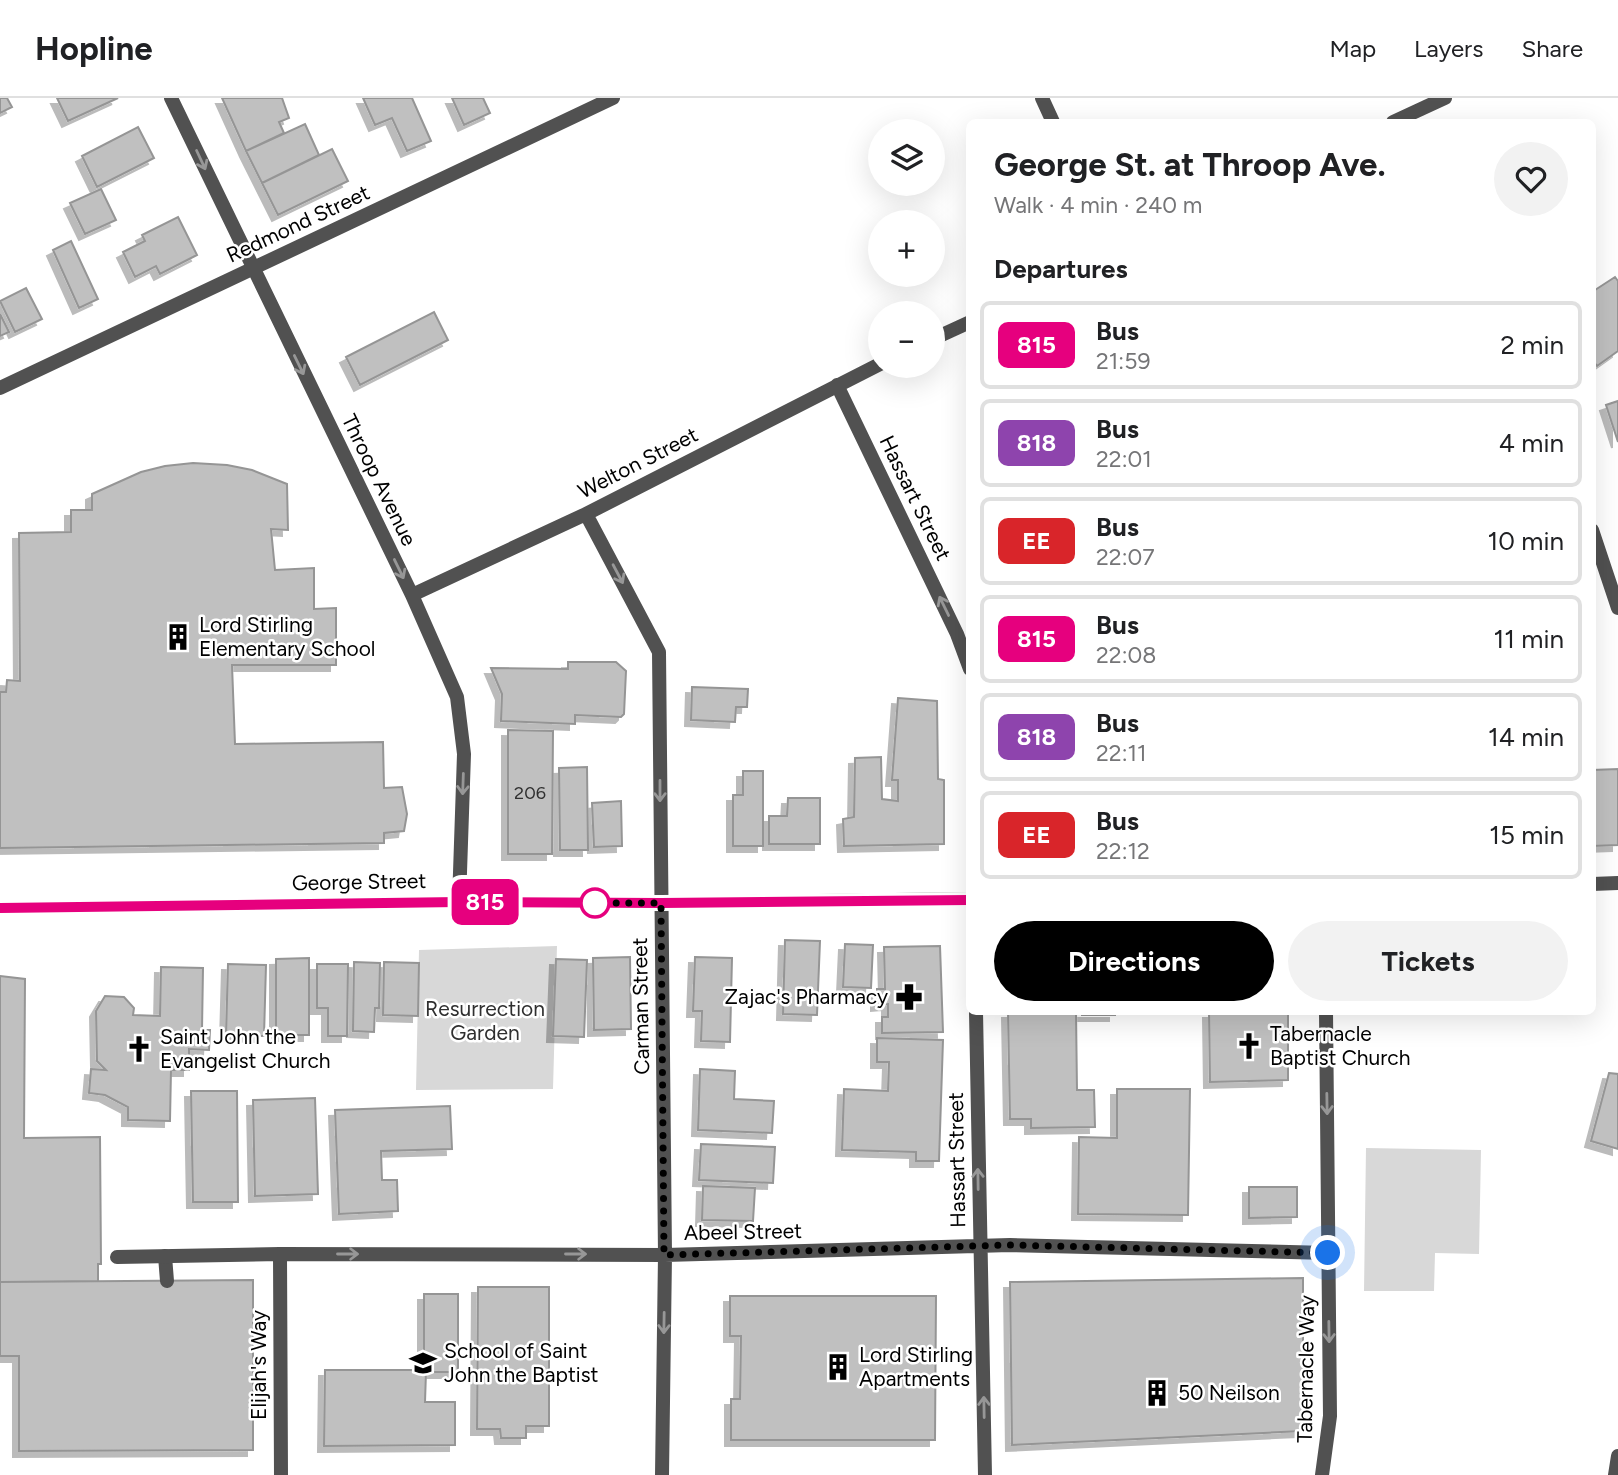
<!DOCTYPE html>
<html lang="en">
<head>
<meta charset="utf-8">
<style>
  :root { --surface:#fff; --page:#f2f2f2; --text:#202124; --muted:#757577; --line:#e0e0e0; --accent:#000 }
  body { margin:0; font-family:Figtree,sans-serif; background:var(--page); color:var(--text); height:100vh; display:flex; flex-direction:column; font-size:26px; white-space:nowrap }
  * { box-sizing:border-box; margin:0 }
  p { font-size:23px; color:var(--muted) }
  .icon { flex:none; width:38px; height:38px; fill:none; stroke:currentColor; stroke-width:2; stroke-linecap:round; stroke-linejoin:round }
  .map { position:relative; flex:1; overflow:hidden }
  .drawer { position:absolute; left:966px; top:21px; width:630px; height:896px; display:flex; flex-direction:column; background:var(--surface); border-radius:10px; box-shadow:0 7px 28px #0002 }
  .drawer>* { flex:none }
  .badge { padding:0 14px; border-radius:10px; font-size:24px; line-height:46px }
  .fabs { position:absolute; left:868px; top:21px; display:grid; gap:14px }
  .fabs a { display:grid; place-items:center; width:77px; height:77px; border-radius:50%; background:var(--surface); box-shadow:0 7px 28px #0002; font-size:35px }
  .you { position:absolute; width:35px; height:35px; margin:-18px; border:5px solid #fff; border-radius:50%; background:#1a73e8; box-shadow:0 0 0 10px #1a73e833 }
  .map>.badge { position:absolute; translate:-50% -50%; box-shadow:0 0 0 4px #fff }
  h2 { padding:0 28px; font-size:26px; line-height:63px }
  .round { display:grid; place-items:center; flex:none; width:74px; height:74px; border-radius:37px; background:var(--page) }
  .head { display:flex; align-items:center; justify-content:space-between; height:119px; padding:0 28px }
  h1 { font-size:33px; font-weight:700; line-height:52px }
  .cta { display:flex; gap:14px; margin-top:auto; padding:14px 28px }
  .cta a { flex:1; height:80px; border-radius:42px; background:var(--accent); color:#fff; font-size:28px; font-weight:700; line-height:80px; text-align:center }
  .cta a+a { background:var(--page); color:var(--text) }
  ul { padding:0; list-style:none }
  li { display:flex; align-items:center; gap:21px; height:88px; margin:0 14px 10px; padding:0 14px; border:4px solid var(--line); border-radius:10px }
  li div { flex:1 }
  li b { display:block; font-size:26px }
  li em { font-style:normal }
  li .badge { min-width:77px; font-weight:700; text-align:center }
  header { display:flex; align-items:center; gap:42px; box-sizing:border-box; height:98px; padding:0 35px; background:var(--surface); border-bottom:2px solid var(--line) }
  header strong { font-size:33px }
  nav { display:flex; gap:38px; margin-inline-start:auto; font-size:24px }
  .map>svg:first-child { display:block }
  .green { fill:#d8d8d8 }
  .building { fill:#c0c0c0; stroke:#959595; stroke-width:2; filter:url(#shadow) }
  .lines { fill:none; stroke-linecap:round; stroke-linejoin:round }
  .service { stroke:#515151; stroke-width:14 }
  .minor { stroke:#515151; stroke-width:14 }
  .tertiary { stroke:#515151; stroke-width:14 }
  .oneway { stroke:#979797 }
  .line-casing { stroke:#fff; stroke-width:16 }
  .line { stroke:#e6007e; stroke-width:10 }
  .walk { stroke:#000; stroke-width:7; stroke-dasharray:0 12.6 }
  .stop-dot { fill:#fff; stroke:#e6007e; stroke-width:3.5 }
  .labels { text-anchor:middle; stroke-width:5; stroke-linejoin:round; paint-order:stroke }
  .number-label { font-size:18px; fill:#303030 }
  .street-label { font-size:21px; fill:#000; stroke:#fff }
  .poi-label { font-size:21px; fill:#000; stroke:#fff; text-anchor:start }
  .park-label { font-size:21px; fill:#2f2f2f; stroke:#fff }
</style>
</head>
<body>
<header>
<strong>Hopline</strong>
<nav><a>Map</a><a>Layers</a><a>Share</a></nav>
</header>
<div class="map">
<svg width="1618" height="1377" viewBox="0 0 1618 1377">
  <defs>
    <filter id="shadow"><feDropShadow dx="-6" dy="6" stdDeviation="0" flood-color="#0004"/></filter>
  </defs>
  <rect width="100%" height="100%" fill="#fff"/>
  <path class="green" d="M 557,848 L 553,991 L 416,992 L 419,852 Z
    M 1366,1050 L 1481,1052 L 1479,1156 L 1435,1155 L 1434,1193 L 1364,1193 Z"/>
  <path class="building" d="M 0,0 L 7,0 L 12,9 L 0,15 Z
    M 57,0 L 118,0 L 68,23 Z
    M 222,0 L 282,0 L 289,20 L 279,24 L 284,35 L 246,53 Z
    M 363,0 L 412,0 L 431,43 L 407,53 L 392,20 L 375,27 Z
    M 452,0 L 483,0 L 490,15 L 464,27 Z
    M 305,26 L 319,57 L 262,85 L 246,53 Z
    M 138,29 L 154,60 L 97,89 L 82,58 Z
    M 332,51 L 348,83 L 278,117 L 262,85 Z
    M 101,91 L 116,122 L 85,136 L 70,105 Z
    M 178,119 L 197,157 L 160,176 L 156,168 L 135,179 L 123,154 L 145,143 L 142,137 Z
    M 71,143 L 98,201 L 79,210 L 53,152 Z
    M 1615,179 L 1618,183 L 1618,253 L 1597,268 L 1592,262 L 1592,194 Z
    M 26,190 L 42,221 L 15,234 L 0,203 Z
    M 434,214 L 448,242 L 360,287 L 346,259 Z
    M 0,216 L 9,234 L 0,238 Z
    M 1618,303 L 1618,344 L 1606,307 Z
    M 193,365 L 227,367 L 252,372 L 287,386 L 288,432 L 271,431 L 275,472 L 314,470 L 314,511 L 336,510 L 336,567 L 232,567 L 235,646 L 383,644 L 384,690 L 402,689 L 407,716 L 404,733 L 384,735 L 384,745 L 0,750 L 0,594 L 6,594 L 7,582 L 20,583 L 19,435 L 71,434 L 71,412 L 92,412 L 92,396 L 141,374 L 165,368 Z
    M 568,564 L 616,564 L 626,573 L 624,616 L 621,619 L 575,617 L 575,626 L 501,623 L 502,596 L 491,570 L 568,571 Z
    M 692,589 L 748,591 L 747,609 L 736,609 L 735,624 L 691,622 Z
    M 898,600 L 937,603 L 938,681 L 944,682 L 944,746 L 844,748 L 843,721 L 854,719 L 855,660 L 881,659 L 882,701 L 898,703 L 898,682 L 892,682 Z
    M 508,632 L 553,633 L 552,756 L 508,756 Z
    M 587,669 L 588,752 L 560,752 L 559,670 Z
    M 1618,671 L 1618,747 L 1592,748 L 1592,672 Z
    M 743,673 L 763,673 L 763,748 L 733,748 L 733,697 L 743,697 Z
    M 788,700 L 820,700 L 820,746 L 769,746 L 769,718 L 787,718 Z
    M 621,703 L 622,748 L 594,749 L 592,705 Z
    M 785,842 L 820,843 L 817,917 L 783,916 Z
    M 845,846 L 873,847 L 871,890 L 843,889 Z
    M 940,848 L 943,934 L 882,935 L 882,919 L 888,919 L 888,906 L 877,907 L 877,891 L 885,891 L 884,849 Z
    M 630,859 L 631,931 L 594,932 L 593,860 Z
    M 695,859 L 732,860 L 730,944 L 701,943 L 702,913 L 693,913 Z
    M 309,860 L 309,937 L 276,937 L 276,861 Z
    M 556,861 L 587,862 L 584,939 L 553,938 Z
    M 354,864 L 380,865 L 379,910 L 375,910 L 374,934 L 353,933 Z
    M 384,864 L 419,865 L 418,918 L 383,917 Z
    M 228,866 L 266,867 L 264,938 L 226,937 Z
    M 317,866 L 348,866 L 347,938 L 328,938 L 328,910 L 317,910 Z
    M 161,869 L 203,870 L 202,932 L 210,932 L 209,952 L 189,951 L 189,972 L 171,972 L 170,1023 L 128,1022 L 128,1009 L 105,997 L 89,995 L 91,971 L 106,972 L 97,963 L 96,913 L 105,898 L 124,899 L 134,910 L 133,917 L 160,918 Z
    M 0,878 L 25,881 L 24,1040 L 100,1039 L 101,1166 L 98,1166 L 98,1183 L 0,1184 Z
    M 1008,914 L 1076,914 L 1077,992 L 1094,992 L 1095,1029 L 1031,1030 L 1031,1021 L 1010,1021 Z
    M 1082,914 L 1115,914 L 1115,917 L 1082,917 Z
    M 1209,914 L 1288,914 L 1288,982 L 1210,984 Z
    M 877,940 L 943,942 L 939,1063 L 916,1063 L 916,1054 L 842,1052 L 844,991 L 888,993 L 889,964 L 877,964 Z
    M 700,971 L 735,973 L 734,1001 L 774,1003 L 772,1035 L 698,1032 Z
    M 1609,975 L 1618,976 L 1618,1051 L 1591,1043 Z
    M 1117,991 L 1190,991 L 1188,1117 L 1078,1116 L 1079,1039 L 1117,1040 Z
    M 191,993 L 237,993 L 238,1104 L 193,1104 Z
    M 315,1000 L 318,1096 L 255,1098 L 253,1002 Z
    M 450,1008 L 452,1051 L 381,1053 L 382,1082 L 397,1082 L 398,1113 L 339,1116 L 335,1012 Z
    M 701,1046 L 775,1049 L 773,1085 L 699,1082 Z
    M 703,1088 L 755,1090 L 753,1123 L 702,1122 Z
    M 1249,1089 L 1297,1089 L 1297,1119 L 1249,1120 Z
    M 1303,1180 L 1303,1333 L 1012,1347 L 1010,1184 Z
    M 253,1182 L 253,1352 L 19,1353 L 19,1258 L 0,1258 L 0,1184 Z
    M 478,1189 L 549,1189 L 549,1328 L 526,1328 L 526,1340 L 501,1340 L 500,1331 L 477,1331 Z
    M 424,1196 L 458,1196 L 458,1274 L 426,1274 L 425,1304 L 455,1304 L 455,1347 L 324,1348 L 325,1272 L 424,1272 Z
    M 730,1198 L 936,1198 L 935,1342 L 731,1342 L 731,1301 L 740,1301 L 741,1238 L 730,1238 Z"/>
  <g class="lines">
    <path class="service" d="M 165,1158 L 167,1183
      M 1615,1377 L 1618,1358"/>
    <path class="minor" d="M 171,0 L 412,497 L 457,599 L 464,656 L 459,804
      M 1042,0 L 1053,24
      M 1393,24 L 1445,0
      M 933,241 L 970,224
      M 837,287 L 957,536 L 970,571
      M 0,290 L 613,0
      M 586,416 L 659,554 L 665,1157 L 662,1377
      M 1592,432 L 1618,510
      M 412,497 L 586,416 L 880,266
      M 976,914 L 985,1377
      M 280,1156 L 281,1377
      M 117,1159 L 280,1156 L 665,1157 L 1010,1147 L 1328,1155
      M 1322,1377 L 1330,1318 L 1326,914"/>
    <path class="tertiary" d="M 1592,786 L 1618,785
      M 0,810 L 459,804 L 661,805 L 970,801"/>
  </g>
  <defs><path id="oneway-shaft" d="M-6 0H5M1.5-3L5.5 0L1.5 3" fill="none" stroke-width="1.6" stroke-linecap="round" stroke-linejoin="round" transform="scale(1.75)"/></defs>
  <g class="oneway">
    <use href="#oneway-shaft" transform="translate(201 62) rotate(65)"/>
    <use href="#oneway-shaft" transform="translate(299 267) rotate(64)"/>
    <use href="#oneway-shaft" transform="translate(399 471) rotate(64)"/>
    <use href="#oneway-shaft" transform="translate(618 476) rotate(62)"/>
    <use href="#oneway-shaft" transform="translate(944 508) rotate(-116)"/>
    <use href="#oneway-shaft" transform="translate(463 686) rotate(92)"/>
    <use href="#oneway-shaft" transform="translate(660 693) rotate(90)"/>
    <use href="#oneway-shaft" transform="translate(1327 1006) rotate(89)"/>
    <use href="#oneway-shaft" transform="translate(978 1081) rotate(-91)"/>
    <use href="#oneway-shaft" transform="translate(348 1156)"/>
    <use href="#oneway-shaft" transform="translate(576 1156)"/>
    <use href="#oneway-shaft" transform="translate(664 1225) rotate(91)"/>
    <use href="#oneway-shaft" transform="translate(1329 1234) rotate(89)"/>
    <use href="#oneway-shaft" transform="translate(984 1309) rotate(-91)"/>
  </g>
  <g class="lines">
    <defs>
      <path id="line" d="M 0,810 L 459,804 L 661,805 L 970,802"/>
    </defs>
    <use href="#line" class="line-casing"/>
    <use href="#line" class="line"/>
    <path class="walk" d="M 595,805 L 593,805 L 661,805 L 664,1157 L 1010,1147 L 1328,1155"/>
  </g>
  <defs>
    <symbol id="building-bare" viewBox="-9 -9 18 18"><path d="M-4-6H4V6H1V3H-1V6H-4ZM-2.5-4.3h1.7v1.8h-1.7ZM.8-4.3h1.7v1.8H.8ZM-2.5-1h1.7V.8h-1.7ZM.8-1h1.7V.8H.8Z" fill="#000" stroke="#fff" stroke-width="2.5" paint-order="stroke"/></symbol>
    <symbol id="pharmacy-bare" viewBox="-9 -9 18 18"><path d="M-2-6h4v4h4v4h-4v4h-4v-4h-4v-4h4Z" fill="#000" stroke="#fff" stroke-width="2.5" paint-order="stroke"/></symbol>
    <symbol id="church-bare" viewBox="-9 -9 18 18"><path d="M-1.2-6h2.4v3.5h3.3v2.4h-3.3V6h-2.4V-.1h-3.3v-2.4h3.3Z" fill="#000" stroke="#fff" stroke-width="2.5" paint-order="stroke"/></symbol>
    <symbol id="school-bare" viewBox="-9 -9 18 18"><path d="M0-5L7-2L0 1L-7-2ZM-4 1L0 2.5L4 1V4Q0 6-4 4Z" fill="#000" stroke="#fff" stroke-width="2.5" paint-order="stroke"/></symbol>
  </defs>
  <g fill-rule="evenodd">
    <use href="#building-bare" x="159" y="520" width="38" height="38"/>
    <use href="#pharmacy-bare" x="890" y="880" width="38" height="38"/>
    <use href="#church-bare" x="1230" y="929" width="38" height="38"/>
    <use href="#church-bare" x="120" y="932" width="38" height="38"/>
    <use href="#school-bare" x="404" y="1246" width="38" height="38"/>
    <use href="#building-bare" x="819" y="1250" width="38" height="38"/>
    <use href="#building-bare" x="1138" y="1276" width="38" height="38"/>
  </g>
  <circle class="stop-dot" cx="595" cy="805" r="14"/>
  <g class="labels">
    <g class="number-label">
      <text x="530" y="701">206</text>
    </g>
    <g class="street-label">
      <text transform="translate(298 126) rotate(-25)" y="7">Redmond Street</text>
      <text transform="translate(638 365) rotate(-27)" y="7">Welton Street</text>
      <text transform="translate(379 382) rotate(64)" y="7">Throop Avenue</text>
      <text transform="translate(915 400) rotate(64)" y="7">Hassart Street</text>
      <text transform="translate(359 784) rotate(-1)" y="7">George Street</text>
      <text transform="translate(641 908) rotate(-91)" y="7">Carman Street</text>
      <text transform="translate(957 1062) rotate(-91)" y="7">Hassart Street</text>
      <text transform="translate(743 1134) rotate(-1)" y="7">Abeel Street</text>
      <text transform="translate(259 1267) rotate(-90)" y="7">Elijah's Way</text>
      <text transform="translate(1306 1271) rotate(-89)" y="7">Tabernacle Way</text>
    </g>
    <g class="poi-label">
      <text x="199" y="534">Lord Stirling<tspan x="199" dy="24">Elementary School</tspan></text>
      <text x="888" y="906" text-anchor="end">Zajac's Pharmacy</text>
      <text x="1270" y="943">Tabernacle<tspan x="1270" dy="24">Baptist Church</tspan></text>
      <text x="160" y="946">Saint John the<tspan x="160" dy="24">Evangelist Church</tspan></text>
      <text x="444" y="1260">School of Saint<tspan x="444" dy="24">John the Baptist</tspan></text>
      <text x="859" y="1264">Lord Stirling<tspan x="859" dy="24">Apartments</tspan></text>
      <text x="1178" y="1302">50 Neilson</text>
    </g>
    <g class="park-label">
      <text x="485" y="918">Resurrection<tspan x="485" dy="24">Garden</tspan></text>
    </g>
  </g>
</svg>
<div class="fabs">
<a><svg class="icon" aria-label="layers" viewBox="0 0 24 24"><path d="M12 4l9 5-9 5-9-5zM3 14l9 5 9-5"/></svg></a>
<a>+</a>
<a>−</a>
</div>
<div class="you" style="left:1328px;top:1155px"></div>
<b class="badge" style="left:485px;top:804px;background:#e6007e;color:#fff">815</b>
<section class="drawer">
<div class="head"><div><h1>George St. at Throop Ave.</h1><p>Walk · 4 min · 240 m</p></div><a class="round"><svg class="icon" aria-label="heart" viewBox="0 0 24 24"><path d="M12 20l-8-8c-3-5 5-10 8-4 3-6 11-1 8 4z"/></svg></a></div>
<h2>Departures</h2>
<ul>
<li><span class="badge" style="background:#e6007e;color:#fff">815</span><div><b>Bus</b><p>21:59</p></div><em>2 min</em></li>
<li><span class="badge" style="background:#8e44ad;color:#fff">818</span><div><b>Bus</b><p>22:01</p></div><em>4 min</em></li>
<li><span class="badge" style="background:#d9252a;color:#fff">EE</span><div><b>Bus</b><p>22:07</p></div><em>10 min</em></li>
<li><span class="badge" style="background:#e6007e;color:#fff">815</span><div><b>Bus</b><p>22:08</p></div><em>11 min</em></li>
<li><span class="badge" style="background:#8e44ad;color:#fff">818</span><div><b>Bus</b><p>22:11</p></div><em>14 min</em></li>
<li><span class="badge" style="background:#d9252a;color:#fff">EE</span><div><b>Bus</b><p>22:12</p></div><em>15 min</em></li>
</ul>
<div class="cta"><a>Directions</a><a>Tickets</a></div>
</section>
</div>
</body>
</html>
